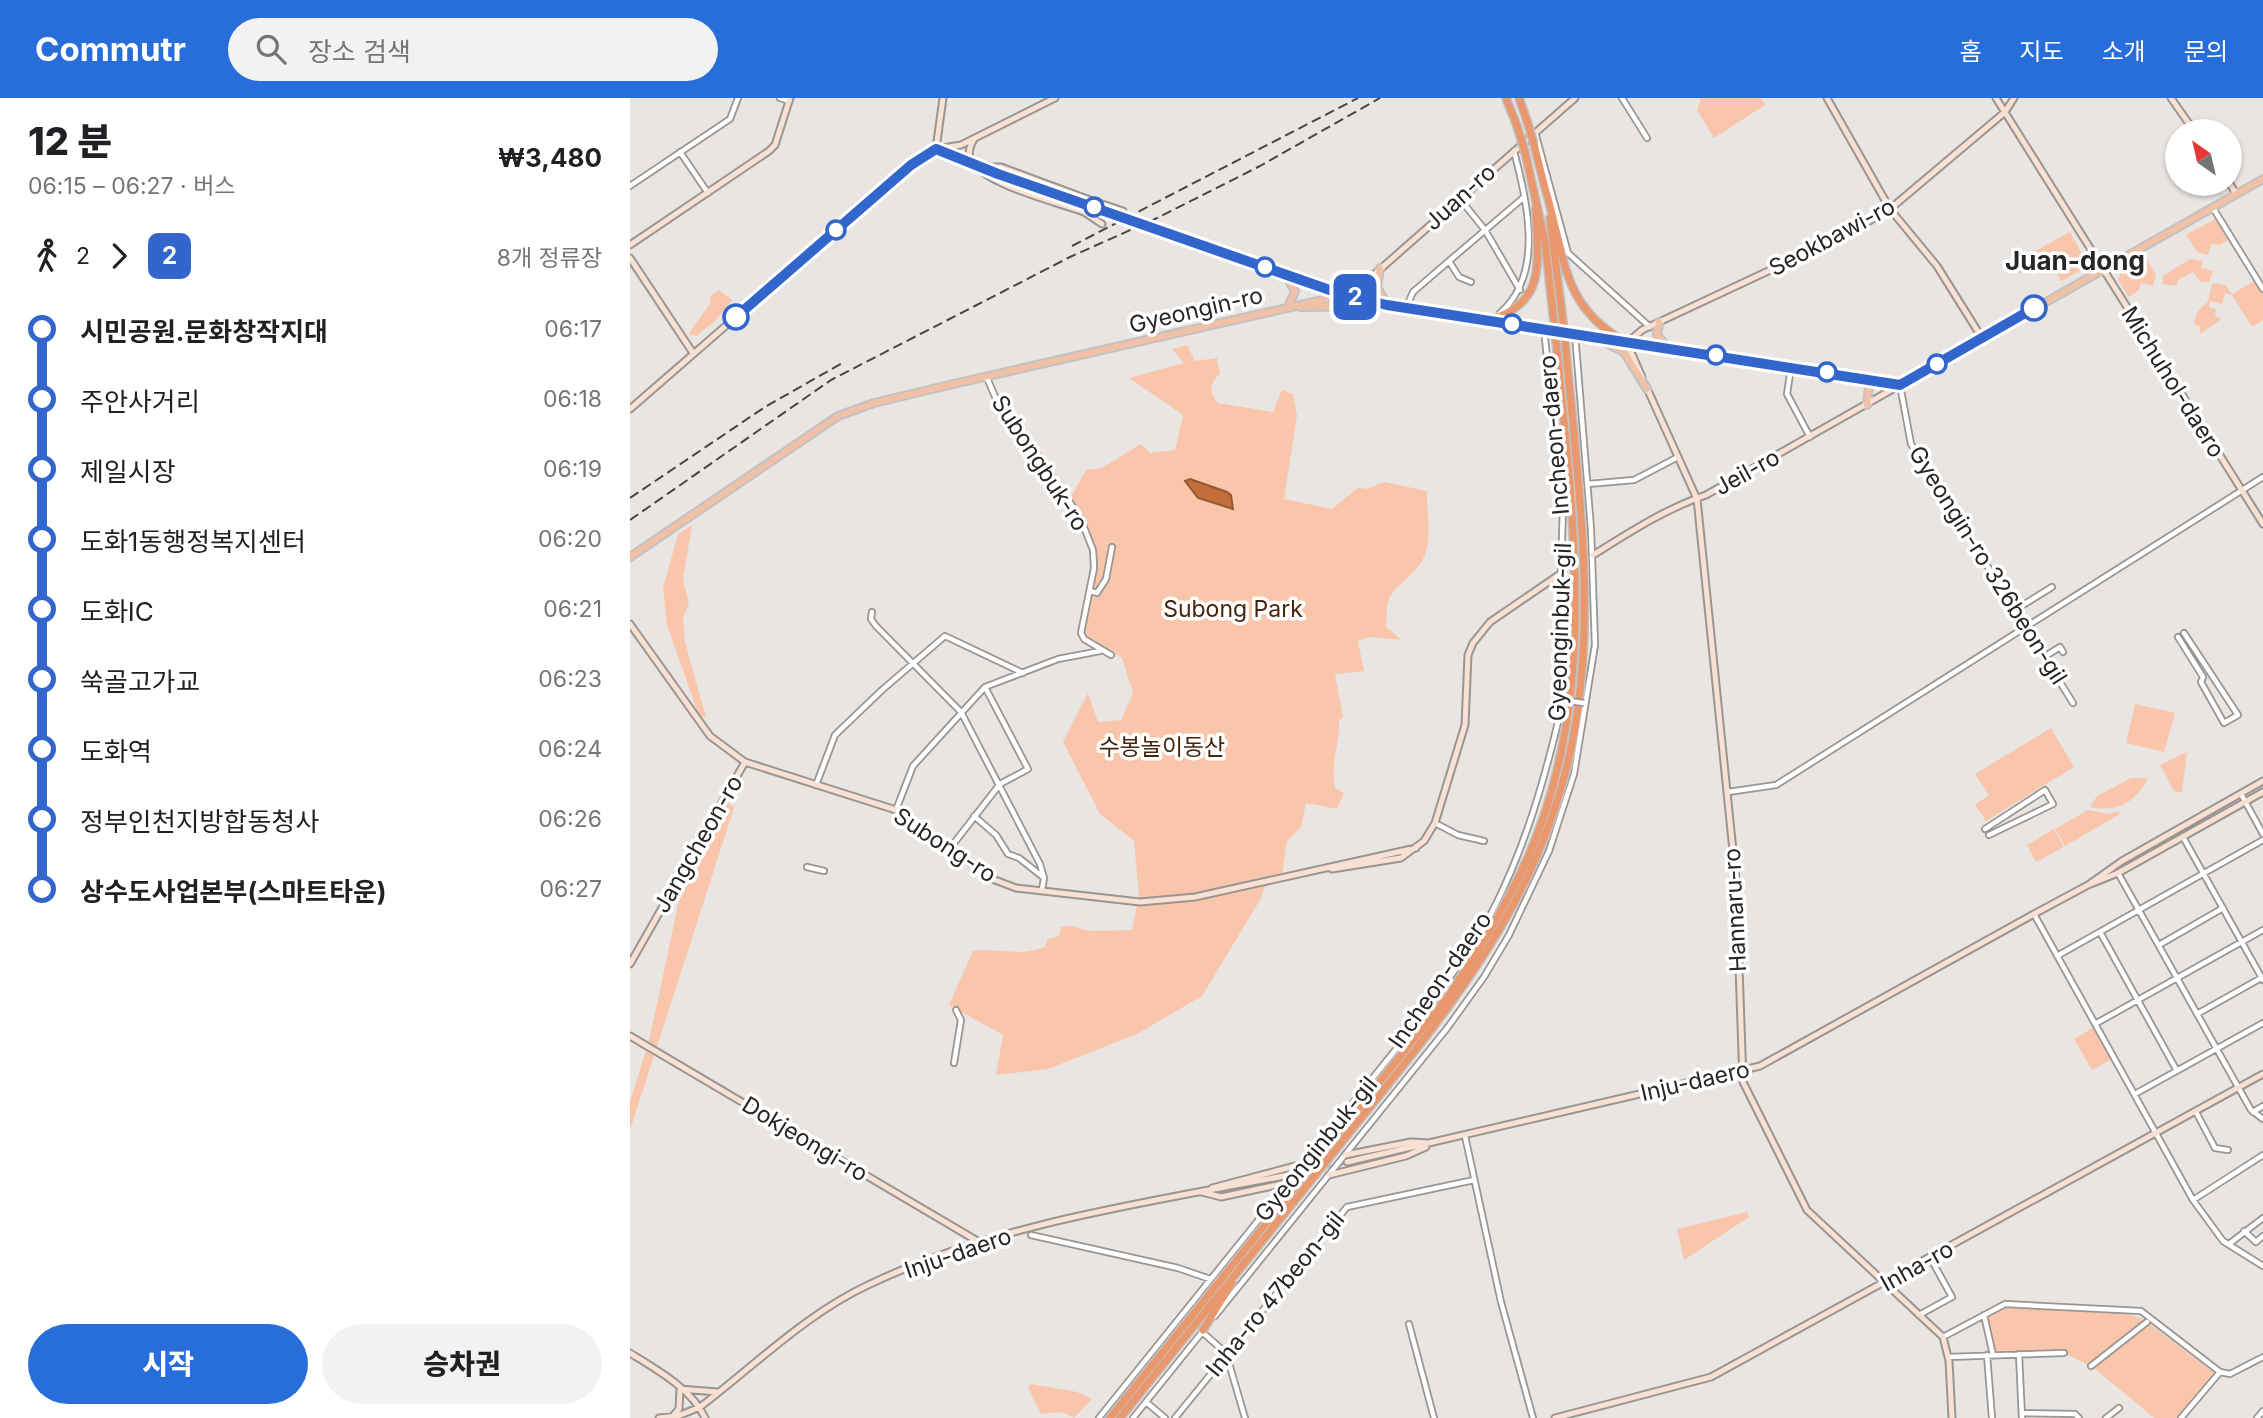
<!DOCTYPE html>
<html lang="ko">
<head>
<meta charset="utf-8">
<style>
  :root { --surface:#fff; --page:#f2f2f2; --text:#202124; --muted:#757577; --accent:#286eda }
  body { margin:0; font-family:Inter,"Noto Sans KR",sans-serif; background:var(--page); color:var(--text); height:100vh; display:flex; flex-direction:column; font-size:26px; white-space:nowrap }
  * { box-sizing:border-box; margin:0 }
  p { font-size:23px; color:var(--muted) }
  .icon { flex:none; width:38px; height:38px; fill:none; stroke:currentColor; stroke-width:2; stroke-linecap:round; stroke-linejoin:round }
  .map { position:relative; flex:1; overflow:hidden }
  .side { display:flex; flex-direction:column; background:var(--surface); width:630px }
  .side>* { flex:none }
  .badge { padding:0 14px; border-radius:10px; font-size:24px; line-height:46px }
  .needle { width:46px; rotate:326deg }
  .fabs { position:absolute; left:1535px; top:21px; display:grid; gap:14px }
  .fabs a { display:grid; place-items:center; width:77px; height:77px; border-radius:50%; background:var(--surface); box-shadow:0 2px 5px #0004; font-size:35px }
  .map>.badge { position:absolute; translate:-50% -50%; box-shadow:0 0 0 4px #fff }
  .legs { display:flex; align-items:center; gap:10px; height:77px; padding:0 28px; font-size:23px }
  .legs p { margin-inline-start:auto }
  .head { display:flex; align-items:center; justify-content:space-between; height:119px; padding:0 28px }
  h1 { font-size:38px; font-weight:800; line-height:52px }
  .action { display:flex; gap:14px; margin-top:auto; padding:14px 28px }
  .action a { flex:1; height:80px; border-radius:42px; background:var(--accent); color:#fff; font-size:28px; font-weight:800; line-height:80px; text-align:center }
  .action a+a { background:var(--page); color:var(--text) }
  ul { padding:0 28px; list-style:none }
  li { display:flex; align-items:center; gap:24px; height:70px; font-size:26px }
  li i { display:grid; place-items:center; width:10px; height:100%; margin:0 9px; background:currentColor }
  li i::after { content:''; width:18px; height:18px; margin:-9px; border:5px solid; border-radius:50%; background:var(--surface) }
  li p { margin-inline-start:auto }
  li:first-child i { background:linear-gradient(#0000 50%,currentColor 0) }
  li:last-child i { background:linear-gradient(currentColor 50%,#0000 0) }
  header { display:flex; align-items:center; gap:42px; box-sizing:border-box; height:98px; padding:0 35px; background:var(--accent); color:#fff }
  header strong { font-size:33px }
  nav { display:flex; gap:38px; margin-inline-start:auto; font-size:24px }
  .search { width:490px; height:63px; background:var(--page); display:flex; align-items:center; gap:18px; box-sizing:border-box; padding:0 24px; border-radius:38px; color:var(--muted); font-size:26px }
  main { display:flex; flex:1; min-height:0 }
  .map>svg:first-child { display:block }
  .green { fill:#fac6ab }
  .water { fill:#c46e3b; stroke:#955834; stroke-width:2 }
  .lines { fill:none; stroke-linecap:round; stroke-linejoin:round }
  .secondary-tunnel { stroke:#c2bfbd; stroke-width:5; stroke-dasharray:5 2.5; stroke-linecap:butt }
  .street-casing { stroke:#999593; stroke-width:8 }
  .secondary-casing { stroke:#999593; stroke-width:9 }
  .primary-casing { stroke:#c3c2c2; stroke-width:10 }
  .highway-casing { stroke:#c3c2c2; stroke-width:10 }
  .street { stroke:#fff; stroke-width:4.5 }
  .secondary { stroke:#f8e0d3; stroke-width:5 }
  .primary { stroke:#f1c1a7; stroke-width:6 }
  .highway { stroke:#e8986c; stroke-width:7 }
  .rail { stroke:#474545; stroke-width:2; stroke-dasharray:10 5; stroke-linecap:butt }
  .street-bridge-casing { stroke:#999593; stroke-width:8; stroke-linecap:butt }
  .secondary-bridge-casing { stroke:#999593; stroke-width:9; stroke-linecap:butt }
  .highway-bridge-casing { stroke:#c3c2c2; stroke-width:10; stroke-linecap:butt }
  .street-bridge { stroke:#fff; stroke-width:4.5 }
  .secondary-bridge { stroke:#f8e0d3; stroke-width:5 }
  .highway-bridge { stroke:#e8986c; stroke-width:7 }
  .line-1-casing { stroke:#fff; stroke-width:16 }
  .line-1 { stroke:#36c; stroke-width:10 }
  .stop-1-dot { fill:#fff; stroke:#36c; stroke-width:3.5 }
  .labels { text-anchor:middle; stroke-width:7; stroke-linejoin:round; paint-order:stroke }
  .street-label { font-size:23px; fill:#272525; stroke:#fff }
  .park-label { font-size:23px; fill:#48250f; stroke:#fff }
  .quarter-label { font-size:26px; font-weight:bold; fill:#272525; stroke:#fff }
</style>
</head>
<body>
<header>
<strong>Commutr</strong>
<div class="search"><svg class="icon" aria-label="search" viewBox="0 0 24 24"><circle cx="10" cy="10" r="6"/><path d="M15 15l6 6"/></svg>장소 검색</div>
<nav><a>홈</a><a>지도</a><a>소개</a><a>문의</a></nav>
</header>
<main>
<section class="side">
<div class="head"><div><h1>12 분</h1><p>06:15 – 06:27 · 버스</p></div><b>₩3,480</b></div>
<div class="legs"><svg class="icon" aria-label="walk" viewBox="0 0 24 24"><circle cx="13" cy="4" r="2"/><path d="M13 8l-2 6 4 7M11 14l-3 7M7 12l3-4h3l4 4"/></svg>2<svg class="icon" aria-label="forward" viewBox="0 0 24 24"><path d="M9 5l7 7-7 7"/></svg><b class="badge" style="background:#36c;color:#fff">2</b><p>8개 정류장</p></div>
<ul>
<li><i style="color:#36c"></i><b>시민공원.문화창작지대</b><p>06:17</p></li>
<li><i style="color:#36c"></i><span>주안사거리</span><p>06:18</p></li>
<li><i style="color:#36c"></i><span>제일시장</span><p>06:19</p></li>
<li><i style="color:#36c"></i><span>도화1동행정복지센터</span><p>06:20</p></li>
<li><i style="color:#36c"></i><span>도화IC</span><p>06:21</p></li>
<li><i style="color:#36c"></i><span>쑥골고가교</span><p>06:23</p></li>
<li><i style="color:#36c"></i><span>도화역</span><p>06:24</p></li>
<li><i style="color:#36c"></i><span>정부인천지방합동청사</span><p>06:26</p></li>
<li><i style="color:#36c"></i><b>상수도사업본부(스마트타운)</b><p>06:27</p></li>
</ul>
<div class="action"><a>시작</a><a>승차권</a></div>
</section>
<div class="map">
<svg width="1633" height="1320" viewBox="0 0 1633 1320">
  <rect width="100%" height="100%" fill="#e9e5e3"/>
  <path class="green" d="M 1071,0 L 1131,0 L 1135,7 L 1084,40 L 1067,12 Z
    M 1587,120 L 1600,141 L 1589,147 L 1581,146 L 1578,157 L 1567,154 L 1556,137 Z
    M 1440,134 L 1456,163 L 1454,171 L 1431,183 L 1418,160 L 1389,176 L 1383,165 Z
    M 1516,160 L 1526,176 L 1523,188 L 1511,185 L 1509,192 L 1499,199 L 1488,182 L 1491,174 Z
    M 1560,161 L 1573,163 L 1571,170 L 1583,173 L 1579,184 L 1571,184 L 1563,174 L 1548,182 L 1547,188 L 1532,186 L 1533,178 Z
    M 1626,182 L 1633,194 L 1633,222 L 1622,229 L 1602,197 L 1595,195 L 1592,206 L 1580,203 L 1579,209 L 1586,211 L 1585,218 L 1592,221 L 1570,236 L 1570,228 L 1564,226 C 1566,215 1569,210 1578,204 L 1582,185 L 1595,187 L 1602,196 Z
    M 89,192 L 102,202 L 84,224 L 66,238 L 60,237 L 59,235 L 80,206 L 81,198 Z
    M 557,247 L 565,263 L 587,260 L 590,275 C 580,287 578,292 588,305 L 643,314 L 652,292 L 663,296 L 667,318 L 654,401 L 702,411 L 729,389 L 736,391 L 754,384 L 797,393 C 797,413 802,440 794,459 C 786,477 765,486 759,501 C 756,509 757,520 756,529 L 772,542 L 740,539 L 728,543 L 734,573 L 705,576 L 713,619 L 709,623 C 710,646 700,665 705,690 L 714,695 L 707,711 L 676,705 L 671,729 L 657,743 L 652,777 L 638,781 L 630,802 L 572,898 L 507,936 L 418,971 L 366,977 L 373,937 L 319,907 L 343,853 C 370,850 390,859 415,849 L 418,841 L 429,838 L 431,829 L 442,828 L 459,833 L 502,832 L 509,798 L 504,743 L 470,716 L 433,644 L 458,595 L 468,624 L 491,622 L 503,595 L 492,560 L 451,535 L 463,452 L 439,402 L 456,372 L 472,370 L 511,346 L 520,355 L 545,352 L 553,317 L 499,280 L 554,265 L 542,251 Z
    M 62,427 L 53,481 L 59,505 L 53,520 L 55,544 L 76,619 L 69,618 L 37,527 L 33,490 L 48,436 Z
    M 1505,606 L 1545,615 L 1534,654 L 1496,645 Z
    M 1421,630 L 1444,669 L 1356,723 L 1345,707 L 1359,697 L 1345,676 Z
    M 1557,654 L 1552,695 L 1544,693 L 1530,667 Z
    M 1501,680 L 1518,680 C 1507,704 1486,715 1460,709 L 1467,698 Z
    M 94,701 L 104,710 L 0,1032 L 0,1003 L 19,943 L 57,765 Z
    M 1458,712 L 1479,716 L 1488,713 L 1490,716 L 1435,748 L 1425,731 Z
    M 1424,731 L 1434,749 L 1406,764 L 1397,747 Z
    M 1464,929 L 1482,961 L 1462,972 L 1444,941 Z
    M 1117,1114 L 1119,1119 L 1054,1162 L 1047,1131 Z
    M 1378,1208 L 1491,1214 L 1513,1221 L 1584,1275 L 1579,1286 L 1549,1320 L 1524,1320 L 1464,1270 L 1434,1255 L 1363,1257 L 1358,1219 Z
    M 401,1286 L 447,1294 L 462,1301 L 444,1320 L 432,1314 L 411,1316 L 398,1290 Z"/>
  <path class="water" d="M 560,381 L 597,394 L 601,397 L 603,411 L 568,400 L 555,383 Z"/>
  <g class="lines">
    <path class="secondary-tunnel" d="M 689,1070 L 717,1064"/>
    <defs>
      <path id="street" d="M 150,0 L 159,3
        M 992,0 L 1017,40
        M 905,34 L 938,155 L 1020,229
        M 50,54 L 78,95
        M 0,88 L 100,21 L 108,0
        M 830,101 L 855,132 L 890,192
        M 1583,110 L 1633,191
        M 841,184 L 829,179 L 819,163 L 893,100
        M 776,210 L 783,194 L 819,163
        M 870,215 C 915,176 897,104 884,53
        M 1161,269 L 1157,296 L 1180,339
        M 357,280 L 373,317 L 404,351 L 450,419 L 463,452 L 464,470 L 451,535 L 454,541 L 481,557
        M 1270,287 L 1281,346 L 1443,605
        M 958,386 L 1004,382 L 1048,359
        M 460,493 L 467,495 L 476,481 L 482,449
        M 1385,512 L 1422,489
        M 242,514 L 241,521 L 246,528 L 331,614 L 410,766 L 414,780 L 412,792
        M 1548,539 L 1573,579 L 1571,584 L 1594,625 L 1608,617 L 1554,535
        M 1414,559 L 1430,549 L 1433,554
        M 186,687 L 205,637 L 252,592 L 315,538 L 393,575
        M 1098,694 L 1146,687 L 1633,379
        M 1611,696 L 1633,736
        M 266,712 L 283,668 L 355,589 L 428,561 L 470,553
        M 344,718 L 366,737 L 378,756 L 389,760 L 413,779
        M 805,725 L 828,737 L 854,743
        M 1355,731 L 1415,692 L 1423,706 L 1359,737
        M 1553,739 L 1633,882
        M 321,749 L 370,686 L 398,671 L 355,589
        M 177,769 L 194,773
        M 1488,775 L 1621,1012 L 1633,1021
        M 1404,816 L 1563,1102 L 1593,1143 L 1633,1168
        M 1470,834 L 1547,973
        M 1529,847 L 1593,810
        M 1427,858 L 1633,742
        M 1567,916 L 1633,879
        M 1465,926 L 1633,832
        M 324,965 L 331,922 L 326,912
        M 1505,996 L 1633,925
        M 1566,1014 L 1585,1050 L 1598,1052
        M 1623,1014 L 1633,1008
        M 835,1038 L 871,1204 L 903,1320
        M 1563,1102 L 1633,1057
        M 1614,1133 L 1626,1144 L 1633,1138
        M 401,1137 L 548,1170 L 580,1181
        M 1599,1146 L 1633,1120
        M 1289,1217 L 1322,1199 L 1301,1161
        M 1354,1217 L 1363,1257
        M 585,1218 L 818,929 L 854,879 L 879,837 L 919,753 L 944,676 L 965,547 L 961,431 L 945,236
        M 779,1226 L 804,1320
        M 572,1234 L 596,1255 L 615,1320
        M 1313,1239 L 1375,1206 L 1511,1213 L 1590,1274 L 1600,1276 L 1633,1259
        M 1389,1256 L 1392,1320
        M 1357,1257 L 1362,1320
        M 1318,1259 L 1434,1255
        M 1461,1268 L 1517,1224
        M 516,1304 L 535,1320
        M 1392,1315 L 1445,1316 L 1449,1320
        M 469,1320 L 783,930 C 812,889 845,849 867,804 C 896,745 914,683 929,620 L 927,601 L 933,409 L 914,231
        M 503,1320 L 573,1233
        M 545,1320 L 717,1109 L 844,1082
        M 1476,1320 L 1489,1310
        M 1551,1320 L 1590,1274
        M 1627,1320 L 1633,1313"/>
      <path id="secondary" d="M 1197,0 L 1260,111 L 1307,168 L 1352,240
        M 1366,0 L 1633,426
        M 1541,0 L 1564,33
        M 344,41 C 340,48 337,55 341,62 C 355,87 427,104 454,114 L 460,102 L 371,69 L 348,69
        M 306,51 L 345,68
        M 306,51 L 313,0
        M 1600,86 L 1606,96
        M 460,102 L 493,113
        M 454,114 L 472,126
        M 0,147 L 139,53 L 145,47 L 160,0
        M 591,153 L 714,197 L 739,181 L 945,0
        M 0,160 L 63,255
        M 1012,279 L 997,245 L 1012,232 L 1213,138 L 1260,111 L 1375,14 L 1384,0
        M 1016,288 L 1067,401 L 1106,782 L 1113,984 L 1177,1112 L 1313,1239 L 1319,1263 L 1322,1320
        M 0,311 L 281,67 L 306,51 L 331,47 L 425,0
        M 963,457 C 1000,434 1035,411 1076,397 L 1270,287
        M 0,526 L 80,638 L 115,664 L 266,712 L 365,782 L 386,790 L 510,804 L 565,799 L 786,750
        M 702,771 L 771,760 L 794,743 L 805,725 L 835,627 L 838,557 L 843,545 L 860,524 L 933,474
        M 1458,787 L 1492,763 L 1633,683
        M 0,866 L 115,664
        M 0,938 L 349,1144
        M 715,1057 L 781,1044 L 799,1045
        M 717,1064 L 1130,968 L 1404,816 L 1458,787 L 1488,775 L 1633,694
        M 699,1077 L 776,1058 L 796,1049
        M 582,1090 L 676,1065
        M 572,1094 L 591,1099 L 661,1084
        M 0,1255 C 26,1271 62,1291 75,1320
        M 43,1318 L 49,1311 L 50,1291 L 87,1294
        M 29,1320 L 48,1318 L 70,1309 C 124,1268 176,1216 238,1187 C 370,1124 521,1104 664,1076
        M 925,1320 L 1081,1279 L 1633,976"/>
      <path id="primary" d="M 750,170 L 747,189 L 757,207
        M 655,176 L 665,193 L 658,209
        M 670,209 L 750,208
        M 1029,224 L 1027,237 L 1038,250
        M 973,243 L 994,254 L 1017,291
        M 1230,280 L 1239,288 L 1237,307
        M 0,459 L 208,318 L 244,305 L 319,287 L 714,197 L 757,207 L 1270,287 L 1633,81"/>
      <path id="highway" d="M 876,0 L 887,28
        M 889,0 L 896,20
        M 904,46 L 916,94
        M 895,54 L 915,144 L 923,215
        M 915,90 C 936,157 929,208 997,245
        M 920,120 L 932,216
        M 860,222 C 920,203 906,161 906,110
        M 573,1232 L 602,1185
        M 480,1320 L 820,896 C 849,851 877,807 899,757 C 970,594 942,413 926,242
        M 490,1320 C 560,1232 631,1144 702,1056 C 812,918 920,801 947,617 C 965,493 946,367 935,243"/>
    </defs>
    <use href="#street" class="street-casing"/>
    <use href="#secondary" class="secondary-casing"/>
    <use href="#primary" class="primary-casing"/>
    <use href="#highway" class="highway-casing"/>
    <use href="#street" class="street"/>
    <use href="#secondary" class="secondary"/>
    <use href="#primary" class="primary"/>
    <use href="#highway" class="highway"/>
    <path class="rail" d="M 442,148 L 728,0
      M 0,400 L 135,309 L 214,264
      M 0,422 L 201,282 L 440,159 L 525,121 L 630,68 L 750,0"/>
    <defs>
      <path id="street-bridge" d="M 931,602 L 954,605"/>
      <path id="secondary-bridge" d="M 368,76 L 591,153"/>
      <path id="highway-bridge" d="M 896,20 L 904,46
        M 887,28 L 895,54
        M 923,215 L 926,242
        M 932,216 L 935,243"/>
    </defs>
    <use href="#street-bridge" class="street-bridge-casing"/>
    <use href="#secondary-bridge" class="secondary-bridge-casing"/>
    <use href="#highway-bridge" class="highway-bridge-casing"/>
    <use href="#street-bridge" class="street-bridge"/>
    <use href="#secondary-bridge" class="secondary-bridge"/>
    <use href="#highway-bridge" class="highway-bridge"/>
  </g>
  <g class="lines">
    <defs>
      <path id="line-1" d="M 106,219 L 281,67 L 306,51 L 368,76 L 714,197 L 757,207 L 1270,287 L 1404,210"/>
    </defs>
    <use href="#line-1" class="line-1-casing"/>
    <use href="#line-1" class="line-1"/>
  </g>
  <g class="stop-1-dot">
    <circle cx="464" cy="109" r="9"/>
    <circle cx="206" cy="132" r="9"/>
    <circle cx="635" cy="169" r="9"/>
    <circle cx="1404" cy="210" r="12"/>
    <circle cx="106" cy="219" r="12"/>
    <circle cx="882" cy="226" r="9"/>
    <circle cx="1086" cy="257" r="9"/>
    <circle cx="1307" cy="266" r="9"/>
    <circle cx="1197" cy="274" r="9"/>
  </g>
  <g class="labels">
    <g class="street-label">
      <text transform="translate(830 99) rotate(-42)" y="8">Juan-ro</text>
      <text transform="translate(1202 139) rotate(-28)" y="8">Seokbawi-ro</text>
      <text transform="translate(566 212) rotate(-13)" y="8">Gyeongin-ro</text>
      <text transform="translate(1543 284) rotate(58)" y="8">Michuhol-daero</text>
      <text transform="translate(924 337) rotate(-95)" y="8">Incheon-daero</text>
      <text transform="translate(410 365) rotate(57)" y="8">Subongbuk-ro</text>
      <text transform="translate(1117 374) rotate(-29)" y="8">Jeil-ro</text>
      <text transform="translate(1358 467) rotate(58)" y="8">Gyeongin-ro 326beon-gil</text>
      <text transform="translate(930 534) rotate(-88)" y="8">Gyeonginbuk-gil</text>
      <text transform="translate(68 746) rotate(-60)" y="8">Jangcheon-ro</text>
      <text transform="translate(315 747) rotate(33)" y="8">Subong-ro</text>
      <text transform="translate(1105 812) rotate(-93)" y="8">Hannaru-ro</text>
      <text transform="translate(810 882) rotate(-55)" y="8">Incheon-daero</text>
      <text transform="translate(1065 983) rotate(-13)" y="8">Inju-daero</text>
      <text transform="translate(175 1041) rotate(31)" y="8">Dokjeongi-ro</text>
      <text transform="translate(686 1051) rotate(-51)" y="8">Gyeonginbuk-gil</text>
      <text transform="translate(328 1155) rotate(-19)" y="8">Inju-daero</text>
      <text transform="translate(1287 1168) rotate(-29)" y="8">Inha-ro</text>
      <text transform="translate(645 1196) rotate(-51)" y="8">Inha-ro 47beon-gil</text>
    </g>
    <g class="park-label">
      <text x="603" y="519">Subong Park</text>
      <text x="532" y="657">수봉놀이동산</text>
    </g>
    <g class="quarter-label">
      <text x="1445" y="172">Juan-dong</text>
    </g>
  </g>
</svg>
<div class="fabs">
<a><svg class="needle" viewBox="-14 -14 28 28"><path d="M0-13l5 13h-10z" fill="#e53935"/><path d="M0 13l5-13h-10z" fill="#757577"/></svg></a>
</div>
<b class="badge" style="left:725px;top:199px;background:#36c;color:#fff">2</b>
</div>
</main>
</body>
</html>
